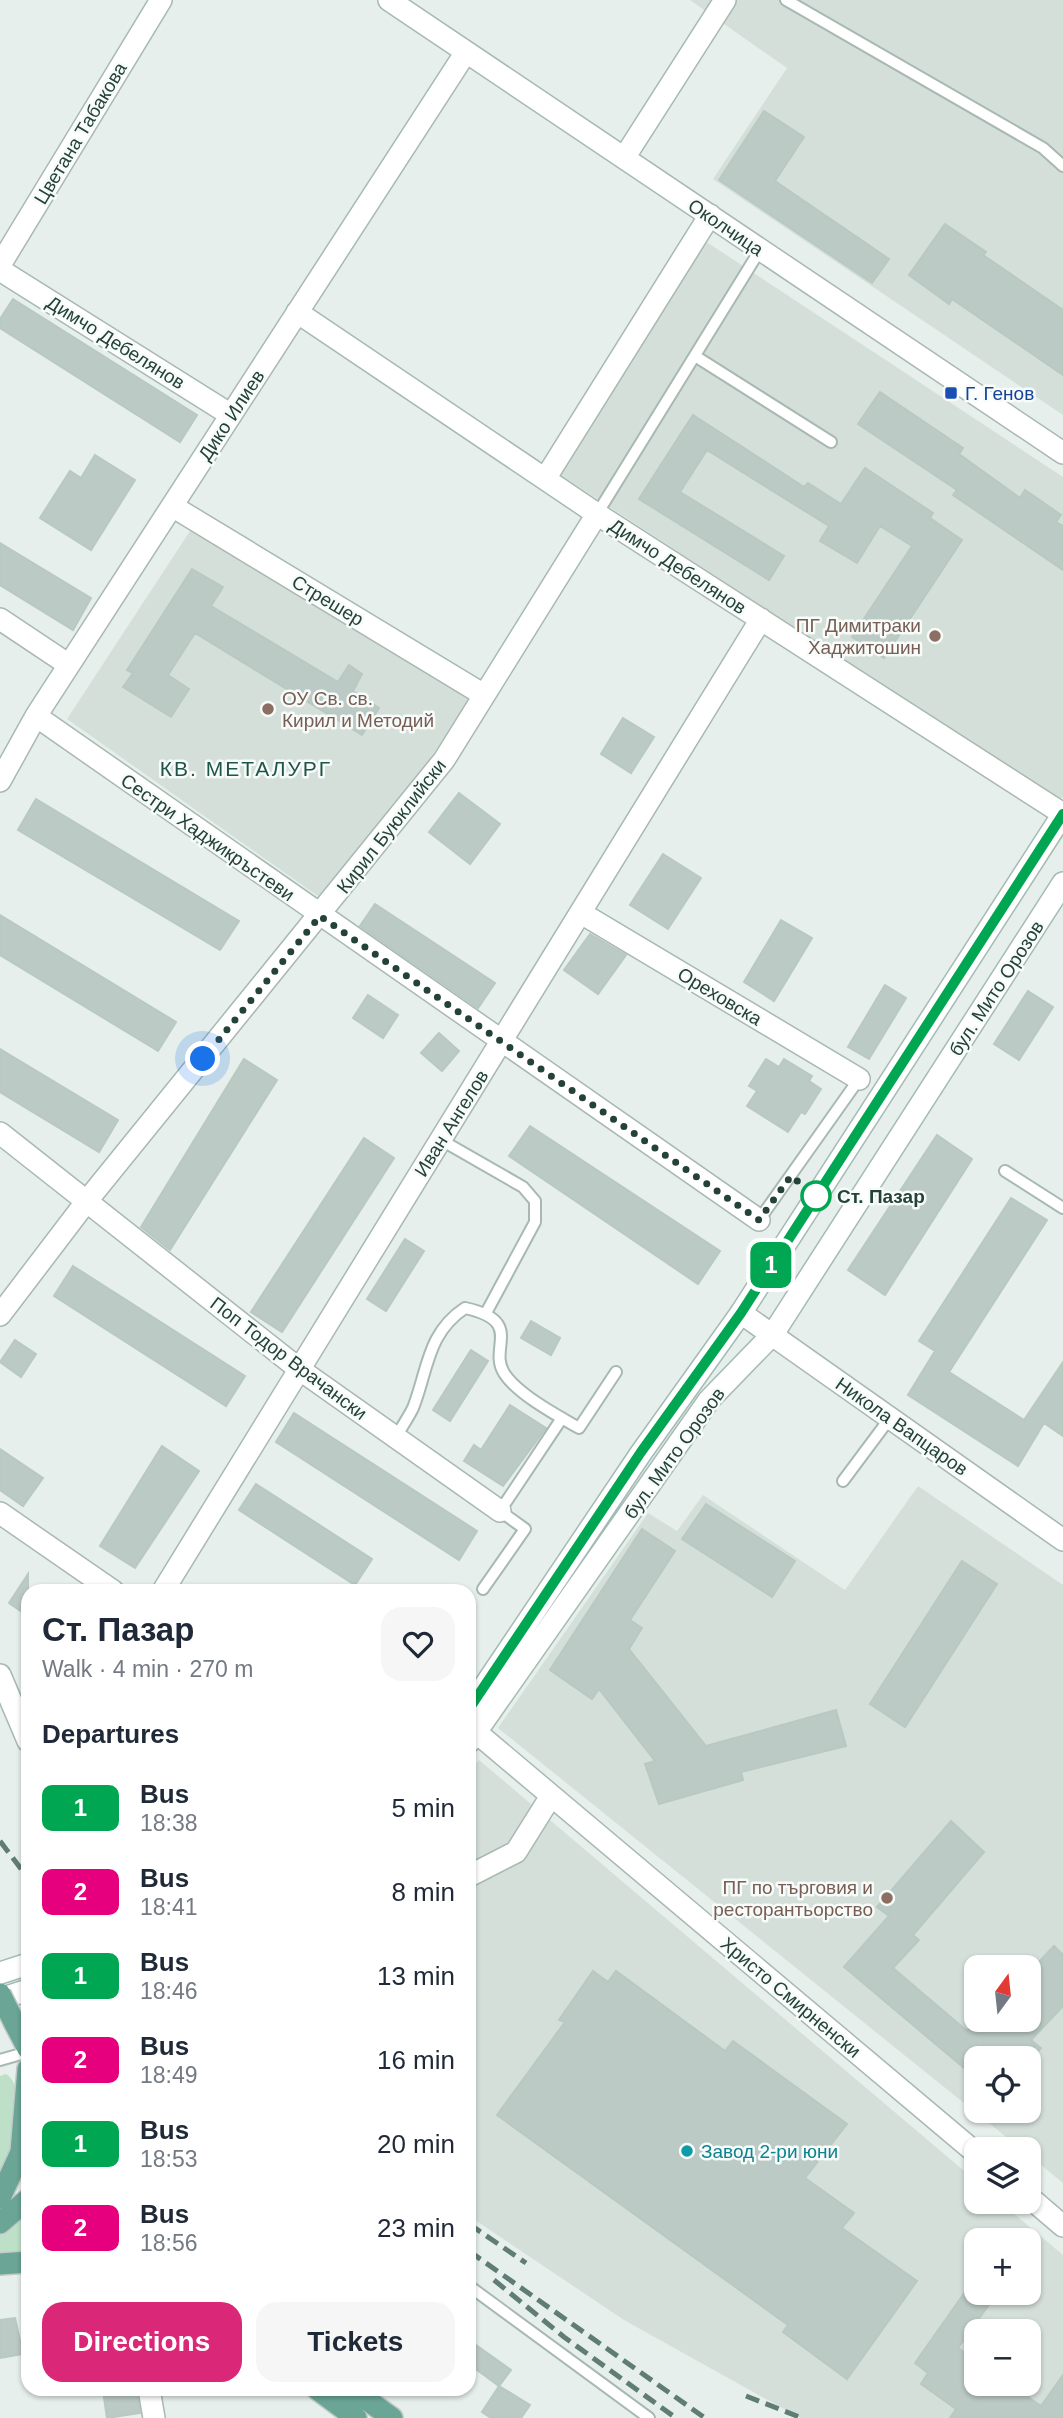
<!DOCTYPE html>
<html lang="en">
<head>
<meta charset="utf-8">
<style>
  :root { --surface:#fff; --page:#f6f6f7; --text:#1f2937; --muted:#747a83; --accent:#db2777 }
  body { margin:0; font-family:Helvetica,sans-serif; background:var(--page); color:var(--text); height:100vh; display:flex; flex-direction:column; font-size:26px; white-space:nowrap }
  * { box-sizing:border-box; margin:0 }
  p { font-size:23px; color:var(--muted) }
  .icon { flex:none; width:38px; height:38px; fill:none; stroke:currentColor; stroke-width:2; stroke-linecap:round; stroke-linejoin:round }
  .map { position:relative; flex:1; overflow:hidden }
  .sheet { position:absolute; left:21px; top:1584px; width:455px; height:812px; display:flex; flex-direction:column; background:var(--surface); border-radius:21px; box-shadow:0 2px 5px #0004 }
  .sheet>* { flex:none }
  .badge { padding:0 14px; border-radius:10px; font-size:24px; line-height:46px }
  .needle { width:46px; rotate:15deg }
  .controls { position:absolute; left:964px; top:1955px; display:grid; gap:14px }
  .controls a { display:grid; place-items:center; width:77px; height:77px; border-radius:14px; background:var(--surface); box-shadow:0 2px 5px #0004; font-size:35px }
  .you { position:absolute; width:35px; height:35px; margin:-18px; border:5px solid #fff; border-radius:50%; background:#1a73e8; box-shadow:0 0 0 10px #1a73e833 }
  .map>.badge { position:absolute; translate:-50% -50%; box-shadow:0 0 0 4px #fff }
  h2 { padding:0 21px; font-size:26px; line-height:63px }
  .round { display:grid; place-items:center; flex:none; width:74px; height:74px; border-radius:21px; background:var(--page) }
  .head { display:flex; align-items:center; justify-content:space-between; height:119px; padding:0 21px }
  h1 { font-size:33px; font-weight:600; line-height:52px }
  .primary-button { display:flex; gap:14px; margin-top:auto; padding:14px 21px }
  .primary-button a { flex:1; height:80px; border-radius:21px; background:var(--accent); color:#fff; font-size:28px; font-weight:600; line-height:80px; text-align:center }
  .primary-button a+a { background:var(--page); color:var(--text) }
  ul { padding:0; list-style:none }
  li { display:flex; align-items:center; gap:21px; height:84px; padding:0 21px }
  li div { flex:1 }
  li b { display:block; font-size:26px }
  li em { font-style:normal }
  li .badge { min-width:77px; font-weight:700; text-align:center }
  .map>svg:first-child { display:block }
  .built { fill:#d4dfda; fill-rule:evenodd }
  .green { fill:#bfe0c8 }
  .building { fill:#bbcac4; stroke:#b8c9c2; stroke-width:2 }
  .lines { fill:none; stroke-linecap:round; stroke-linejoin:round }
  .lane-casing { stroke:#a8b8b2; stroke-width:14 }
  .street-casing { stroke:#a8b8b2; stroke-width:24 }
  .secondary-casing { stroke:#a4bbb3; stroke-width:24 }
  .primary-casing { stroke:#c2cac8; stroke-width:24 }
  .lane { stroke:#fff; stroke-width:10 }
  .street { stroke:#fff; stroke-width:21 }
  .secondary { stroke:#fff; stroke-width:21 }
  .primary { stroke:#6aa596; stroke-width:21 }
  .rail { stroke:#5f7d75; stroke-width:5; stroke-dasharray:14 7; stroke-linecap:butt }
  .primary-bridge-casing { stroke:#c2cac8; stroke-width:24; stroke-linecap:butt }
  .primary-bridge { stroke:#6aa596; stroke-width:21 }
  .line-casing { stroke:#fff; stroke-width:16 }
  .line { stroke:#00a651; stroke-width:10 }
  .walk { stroke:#24423a; stroke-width:7; stroke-dasharray:0 12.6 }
  .transit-dot { fill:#1a4fb4; stroke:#f7fbf9; stroke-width:2.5 }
  .education-dot { fill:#8d6e63; stroke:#f7fbf9; stroke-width:2.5 }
  .stop-dot { fill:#fff; stroke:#00a651; stroke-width:3.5 }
  .culture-dot { fill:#0f9aa8; stroke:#f7fbf9; stroke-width:2.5 }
  .labels { text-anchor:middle; stroke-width:5; stroke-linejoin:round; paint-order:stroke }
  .street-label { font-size:19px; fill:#24423a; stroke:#f7fbf9 }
  .transit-label { font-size:19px; fill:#164399; stroke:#f7fbf9; text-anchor:start }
  .education-label { font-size:19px; fill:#785e54; stroke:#f7fbf9; text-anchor:end }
  .stop-label { font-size:19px; font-weight:bold; fill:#24423a; stroke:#f7fbf9; text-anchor:start }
  .culture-label { font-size:19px; fill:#0d838f; stroke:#f7fbf9; text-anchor:start }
  .neighbourhood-label { font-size:21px; letter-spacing:2px; fill:#1f5548; stroke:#f7fbf9 }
</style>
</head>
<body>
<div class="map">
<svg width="1063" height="2418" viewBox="0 0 1063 2418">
  <rect width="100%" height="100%" fill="#e6efeb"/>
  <path class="built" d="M 690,0 L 1063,0 L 1063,415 L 713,179 L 787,68 Z
    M 699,237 L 1063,477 L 1063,796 L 1060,801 L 550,468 Z
    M 192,528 L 470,699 L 429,760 L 322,899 L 67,719 Z
    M 918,1486 L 1063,1585 L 1063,2183 L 1029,2155 L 1029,2149 L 1021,2149 L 498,1728 L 648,1513 L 677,1531 L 703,1495 L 845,1590 ZM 976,1967 L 1029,1967 L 1029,2020 L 976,2020 ZM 976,2058 L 1029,2058 L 1029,2110 L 976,2110 Z
    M 479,1760 L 976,2181 L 976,2202 L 1000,2202 L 1063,2255 L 1063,2418 L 800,2418 L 624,2320 L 469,2216 L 469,1773 ZM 976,2240 L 1029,2240 L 1029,2292 L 976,2292 ZM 976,2331 L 1029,2331 L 1029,2384 L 976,2384 Z"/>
  <path class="green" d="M 6,2074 C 23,2084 22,2129 17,2148 C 15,2160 5,2173 0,2184 L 0,2076 Z
    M 28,2214 L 28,2254 L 0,2256 L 0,2234 Z"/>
  <path class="building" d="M 764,111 L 804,137 L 775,181 L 889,259 L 872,283 L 719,180 Z
    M 945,224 L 986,252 L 983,255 L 1063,310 L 1063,375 L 952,299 L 949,304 L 909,275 Z
    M 13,299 L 197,415 L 180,442 L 0,328 L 0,319 Z
    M 880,392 L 963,448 L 959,454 L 1020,498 L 1025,490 L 1061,515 L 1056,522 L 1063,526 L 1063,570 L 953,495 L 957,490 L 858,424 Z
    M 693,415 L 804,487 L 808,483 L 841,504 L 865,468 L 933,513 L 930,518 L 962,540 L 884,658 L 852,637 L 912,546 L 880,526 L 857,563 L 820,541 L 829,526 L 707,450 L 680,492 L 784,556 L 769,580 L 639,499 Z
    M 95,455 L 135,480 L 91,550 L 40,518 L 70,471 L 81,478 Z
    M 0,543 L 91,598 L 73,630 L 0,585 Z
    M 192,569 L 223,587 L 211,606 L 338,682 L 349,665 L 362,674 L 353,691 L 379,708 L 362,735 L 195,633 L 168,675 L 189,689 L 171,717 L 123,687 L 133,673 L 127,670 Z
    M 623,718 L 654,737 L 631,773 L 601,754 Z
    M 459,793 L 500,824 L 470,864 L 429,832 Z
    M 36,799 L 239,921 L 220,950 L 18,830 Z
    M 663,854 L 701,878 L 668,929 L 630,905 Z
    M 375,904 L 495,983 L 478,1008 L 360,926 Z
    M 0,915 L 176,1022 L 158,1051 L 0,955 Z
    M 781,920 L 812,938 L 774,1001 L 744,982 Z
    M 590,934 L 626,955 L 598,994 L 564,970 Z
    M 885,985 L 906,998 L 869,1059 L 848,1047 Z
    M 1028,991 L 1053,1007 L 1019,1060 L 994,1044 Z
    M 368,995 L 398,1015 L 383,1038 L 353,1018 Z
    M 439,1033 L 459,1051 L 442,1071 L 421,1053 Z
    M 0,1049 L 118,1120 L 99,1152 L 0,1092 Z
    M 244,1059 L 277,1080 L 170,1250 L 141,1227 Z
    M 766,1059 L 779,1067 L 784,1059 L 812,1076 L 809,1081 L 821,1089 L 805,1114 L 801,1112 L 788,1132 L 747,1106 L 757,1091 L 749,1086 Z
    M 530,1126 L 720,1251 L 698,1284 L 509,1156 Z
    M 937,1135 L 972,1159 L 885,1295 L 848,1270 Z
    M 364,1138 L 394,1158 L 282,1332 L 251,1312 Z
    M 1011,1198 L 1047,1220 L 949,1372 L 1024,1420 L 1063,1362 L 1063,1436 L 1044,1423 L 1018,1466 L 908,1395 L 935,1351 L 919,1341 Z
    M 405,1239 L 424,1251 L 386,1311 L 367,1299 Z
    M 73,1266 L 245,1376 L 226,1406 L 54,1296 Z
    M 531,1321 L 560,1338 L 551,1355 L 521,1338 Z
    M 15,1340 L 36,1354 L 21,1377 L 0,1362 Z
    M 471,1350 L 488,1361 L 450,1421 L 433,1410 Z
    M 510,1405 L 546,1428 L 503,1486 L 464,1461 L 474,1445 L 481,1450 Z
    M 294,1413 L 477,1531 L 459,1560 L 276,1442 Z
    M 162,1446 L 199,1471 L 135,1568 L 100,1546 Z
    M 0,1449 L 43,1478 L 23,1506 L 0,1490 Z
    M 256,1484 L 372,1559 L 355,1585 L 239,1510 Z
    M 706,1504 L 795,1561 L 772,1597 L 682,1539 Z
    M 642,1529 L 675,1551 L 630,1620 L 642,1628 L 629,1649 L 706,1746 L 836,1710 L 846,1746 L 741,1772 L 743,1780 L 659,1804 L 645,1764 L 655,1761 L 599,1689 L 592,1699 L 550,1670 Z
    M 962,1561 L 997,1584 L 905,1727 L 870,1704 Z
    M 28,1574 L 28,1616 L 9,1603 Z
    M 951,1821 L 984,1852 L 913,1935 L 919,1940 L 893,1968 L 967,2031 L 977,2020 L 1029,2020 L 1029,1956 L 1038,1963 L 1054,1946 L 1063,1955 L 1063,2006 L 1031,2040 L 1041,2048 L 1032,2058 L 976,2058 L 976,2078 L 844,1967 L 889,1916 L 877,1907 Z
    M 593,1971 L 608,1982 L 616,1971 L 725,2051 L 733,2041 L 847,2124 L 805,2178 L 854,2213 L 842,2228 L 917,2281 L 847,2379 L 783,2332 L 788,2325 L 497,2115 L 565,2022 L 559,2020 Z
    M 965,2292 L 998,2292 L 958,2348 L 976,2360 L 976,2384 L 1009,2384 L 1041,2406 L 1063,2375 L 1063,2418 L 950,2418 L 956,2409 L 921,2384 L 928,2373 L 915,2363 Z
    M 15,2318 L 23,2354 L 0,2358 L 0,2320 Z
    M 469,2340 L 511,2370 L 499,2386 L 469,2364 Z
    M 499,2386 L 530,2405 L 521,2418 L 491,2418 L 482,2412 Z
    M 115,2389 L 136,2389 L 140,2413 L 107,2418 L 103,2391 Z"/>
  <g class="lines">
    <defs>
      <path id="lane" d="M 786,0 L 1043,148 L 1063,166
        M 695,356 L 831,442
        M 597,514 L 760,250
        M 441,1140 L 523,1187 L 535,1201 L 535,1222 L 486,1313
        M 1005,1171 L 1063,1208
        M 759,1220 L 859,1079
        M 396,1437 C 401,1428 408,1418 413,1408 C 428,1370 427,1333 465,1308 C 525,1321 488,1348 504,1373 C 517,1394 558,1416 579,1428 L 616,1372
        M 843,1481 L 890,1418
        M 483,1589 L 525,1529 L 500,1511 L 562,1418
        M 0,2060 L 28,2052
        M 469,2286 L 649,2418"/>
      <path id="street" d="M 389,0 L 1063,453
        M 624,158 L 725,0
        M 0,265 L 161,0
        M 0,270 L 231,415
        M 297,312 L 597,514 L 1063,814
        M 545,479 L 710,215
        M 172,506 L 484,695
        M 0,619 L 69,665
        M 36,716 L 759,1220
        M 0,781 L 36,716 L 466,52
        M 581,913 L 859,1079
        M 0,1133 L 299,1369 L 500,1511
        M 741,1313 L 1063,1540
        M 0,1315 L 86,1202 L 444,760 L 597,514
        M 0,1513 L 113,1591
        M 163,1591 L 761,619
        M 0,1675 L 28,1741
        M 477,1733 L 976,2153
        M 469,1876 L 516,1852 L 551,1796
        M 1029,2197 L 1063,2226
        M 149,2389 L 154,2418"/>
      <path id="secondary" d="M 469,1709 L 641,1453 L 741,1313 L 1063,814
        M 469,1742 L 709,1400 L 773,1334 L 1063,883
        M 0,1973 L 28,1964
        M 0,1999 L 28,1990"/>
      <path id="primary" d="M 15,2024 L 28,2049
        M 0,2198 L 21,2152 L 28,2069
        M 0,2223 L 28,2199
        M 0,2264 L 28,2262
        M 317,2389 L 356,2418
        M 352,2389 L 392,2418"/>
    </defs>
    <use href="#lane" class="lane-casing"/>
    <use href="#street" class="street-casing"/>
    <use href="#secondary" class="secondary-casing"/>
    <use href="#primary" class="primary-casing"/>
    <use href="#lane" class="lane"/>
    <use href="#street" class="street"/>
    <use href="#secondary" class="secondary"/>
    <use href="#primary" class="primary"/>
    <path class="rail" d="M 0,1841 L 28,1878
      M 469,2224 L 526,2263
      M 469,2251 L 705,2418
      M 494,2280 L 564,2337 L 676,2418
      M 746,2396 L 802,2418"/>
    <defs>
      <path id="primary-bridge" d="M 0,1994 L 15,2024"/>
    </defs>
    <use href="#primary-bridge" class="primary-bridge-casing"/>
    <use href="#primary-bridge" class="primary-bridge"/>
  </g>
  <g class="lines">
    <defs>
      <path id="line" d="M 469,1709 L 641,1452 L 741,1313 L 1063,814"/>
    </defs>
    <use href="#line" class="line-casing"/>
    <use href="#line" class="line"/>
    <path class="walk" d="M 203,1059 L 320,916 L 759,1220 L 791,1176 L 816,1196"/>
  </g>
  <rect class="transit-dot" x="944" y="386" width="14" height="14" rx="3.5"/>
  <g class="education-dot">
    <circle cx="935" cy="636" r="7"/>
    <circle cx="268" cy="709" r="7"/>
    <circle cx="887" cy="1898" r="7"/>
  </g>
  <circle class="stop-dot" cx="816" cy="1196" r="14"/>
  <circle class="culture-dot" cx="687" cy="2151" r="7"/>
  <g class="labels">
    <g class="street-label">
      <text transform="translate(80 133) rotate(-59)" y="7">Цветана Табакова</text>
      <text transform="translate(726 227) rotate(34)" y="7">Околчица</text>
      <text transform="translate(116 342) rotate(32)" y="7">Димчо Дебелянов</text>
      <text transform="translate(231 415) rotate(-57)" y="7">Дико Илиев</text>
      <text transform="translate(678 566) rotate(33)" y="7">Димчо Дебелянов</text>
      <text transform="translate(328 600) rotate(31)" y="7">Стрешер</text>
      <text transform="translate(391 826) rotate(-52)" y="7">Кирил Буюклийски</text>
      <text transform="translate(208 837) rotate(35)" y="7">Сестри Хаджикръстеви</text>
      <text transform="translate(996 988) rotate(-57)" y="7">бул. Мито Орозов</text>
      <text transform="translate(720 996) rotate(31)" y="7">Ореховска</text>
      <text transform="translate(451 1123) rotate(-58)" y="7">Иван Ангелов</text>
      <text transform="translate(289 1358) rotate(37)" y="7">Поп Тодор Врачански</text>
      <text transform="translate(902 1426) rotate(35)" y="7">Никола Вапцаров</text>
      <text transform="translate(674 1453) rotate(-54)" y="7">бул. Мито Орозов</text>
      <text transform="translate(791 1997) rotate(40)" y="7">Христо Смирненски</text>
    </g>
    <g class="transit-label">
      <text x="965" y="400">Г. Генов</text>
    </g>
    <g class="education-label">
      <text x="921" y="632">ПГ Димитраки<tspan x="921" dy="22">Хаджитошин</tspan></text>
      <text x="282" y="705" text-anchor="start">ОУ Св. св.<tspan x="282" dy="22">Кирил и Методий</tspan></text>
      <text x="873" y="1894">ПГ по търговия и<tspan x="873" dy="22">ресторантьорство</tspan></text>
    </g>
    <g class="stop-label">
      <text x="837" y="1203">Ст. Пазар</text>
    </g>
    <g class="culture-label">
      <text x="701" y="2158">Завод 2-ри юни</text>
    </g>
    <g class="neighbourhood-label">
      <text x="246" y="776">КВ. МЕТАЛУРГ</text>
    </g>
  </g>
</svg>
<div class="controls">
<a><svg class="needle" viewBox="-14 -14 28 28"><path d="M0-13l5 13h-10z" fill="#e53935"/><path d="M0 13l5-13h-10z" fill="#747a83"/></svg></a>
<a><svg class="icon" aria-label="locate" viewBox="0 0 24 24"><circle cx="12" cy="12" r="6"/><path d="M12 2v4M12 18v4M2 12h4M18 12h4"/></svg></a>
<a><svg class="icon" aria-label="layers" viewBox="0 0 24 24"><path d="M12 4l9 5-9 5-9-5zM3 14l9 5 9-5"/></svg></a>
<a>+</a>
<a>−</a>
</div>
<div class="you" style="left:203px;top:1059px"></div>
<b class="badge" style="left:771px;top:1265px;background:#00a651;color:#fff">1</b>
<section class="sheet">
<div class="head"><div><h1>Ст. Пазар</h1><p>Walk · 4 min · 270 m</p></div><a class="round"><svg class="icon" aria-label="heart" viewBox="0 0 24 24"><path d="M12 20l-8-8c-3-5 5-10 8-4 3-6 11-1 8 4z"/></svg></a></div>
<h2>Departures</h2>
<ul>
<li><span class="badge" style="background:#00a651;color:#fff">1</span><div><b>Bus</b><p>18:38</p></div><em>5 min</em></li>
<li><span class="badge" style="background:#e6007e;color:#fff">2</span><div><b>Bus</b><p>18:41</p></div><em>8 min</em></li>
<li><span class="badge" style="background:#00a651;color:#fff">1</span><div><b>Bus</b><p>18:46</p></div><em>13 min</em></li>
<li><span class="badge" style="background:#e6007e;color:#fff">2</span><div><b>Bus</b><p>18:49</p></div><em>16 min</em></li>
<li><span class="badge" style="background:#00a651;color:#fff">1</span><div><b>Bus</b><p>18:53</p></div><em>20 min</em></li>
<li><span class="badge" style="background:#e6007e;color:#fff">2</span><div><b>Bus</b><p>18:56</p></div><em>23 min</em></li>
</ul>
<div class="primary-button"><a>Directions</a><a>Tickets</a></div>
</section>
</div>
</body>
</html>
